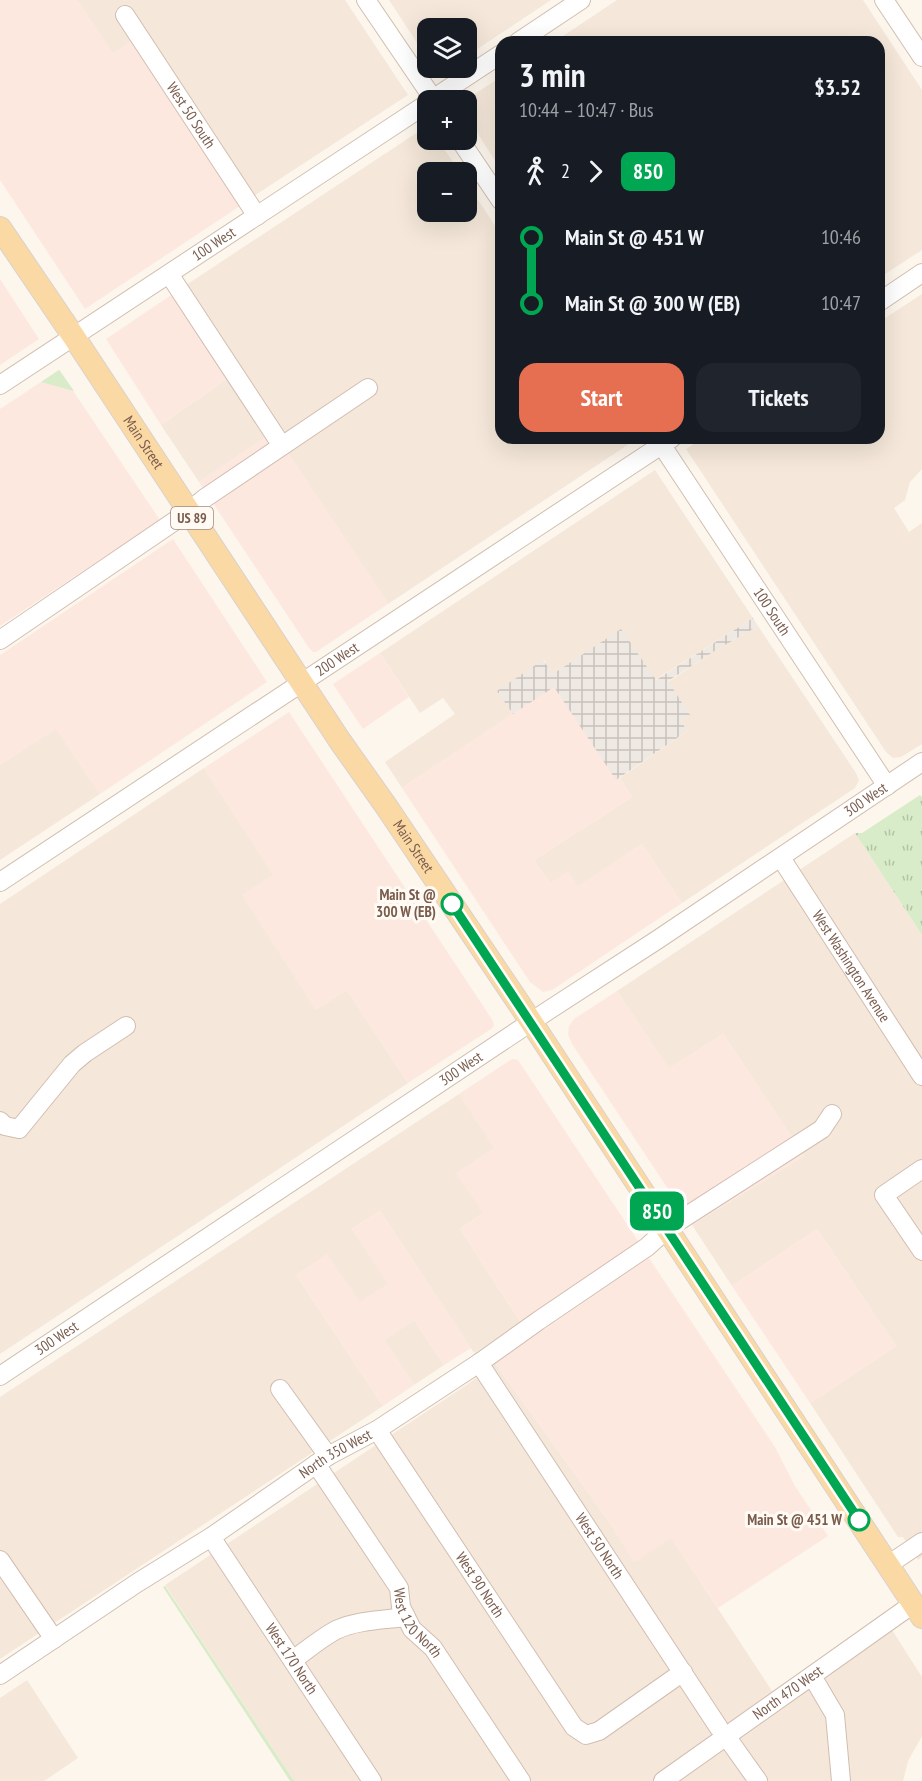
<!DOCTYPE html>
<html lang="en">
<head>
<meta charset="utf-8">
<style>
  :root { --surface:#171b24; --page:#20242c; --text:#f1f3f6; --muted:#9ea1a6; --accent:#e76f51 }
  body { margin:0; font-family:"PT Sans Narrow",sans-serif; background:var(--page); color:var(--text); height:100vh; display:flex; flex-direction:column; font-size:22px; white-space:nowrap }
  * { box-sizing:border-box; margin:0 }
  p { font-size:20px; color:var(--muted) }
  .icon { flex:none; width:33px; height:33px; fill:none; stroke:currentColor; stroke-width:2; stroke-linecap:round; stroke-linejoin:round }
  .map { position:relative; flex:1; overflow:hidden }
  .panel { position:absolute; left:495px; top:36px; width:390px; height:408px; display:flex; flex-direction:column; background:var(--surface); border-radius:18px; box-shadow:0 6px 24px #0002 }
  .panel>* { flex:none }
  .badge { padding:0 12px; border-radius:9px; font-size:21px; line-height:39px }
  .buttons { position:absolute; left:417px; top:18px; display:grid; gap:12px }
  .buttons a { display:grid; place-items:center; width:60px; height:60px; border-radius:12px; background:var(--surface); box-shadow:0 6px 24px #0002; font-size:30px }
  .map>.badge { position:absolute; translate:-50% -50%; box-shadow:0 0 0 3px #fff }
  .legs { display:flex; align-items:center; gap:9px; height:66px; padding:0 24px; font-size:20px }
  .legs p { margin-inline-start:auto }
  .headline { display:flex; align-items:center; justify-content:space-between; height:102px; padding:0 24px }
  h1 { font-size:33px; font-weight:700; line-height:45px }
  .primary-button { display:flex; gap:12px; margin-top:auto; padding:12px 24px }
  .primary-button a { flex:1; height:69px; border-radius:18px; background:var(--accent); color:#fff; font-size:24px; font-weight:700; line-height:69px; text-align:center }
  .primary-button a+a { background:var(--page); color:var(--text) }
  ul { padding:0 24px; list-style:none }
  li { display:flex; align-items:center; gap:21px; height:66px; font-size:22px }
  li i { display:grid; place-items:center; width:9px; height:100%; margin:0 8px; background:currentColor }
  li i::after { content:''; width:15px; height:15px; margin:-8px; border:4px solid; border-radius:50%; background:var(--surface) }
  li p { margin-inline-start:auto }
  li:first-child i { background:linear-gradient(#0000 50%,currentColor 0) }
  li:last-child i { background:linear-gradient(currentColor 50%,#0000 0) }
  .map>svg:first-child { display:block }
  .residential { fill:#f5e8da }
  .commercial { fill:#fde8e0 }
  .industrial { fill:url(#industrial-grid) }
  .green { fill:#d8ecc9 }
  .park { fill:url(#park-tufts) }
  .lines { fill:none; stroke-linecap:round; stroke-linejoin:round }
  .minor-casing { stroke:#d1beb0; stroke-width:20 }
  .major-casing { stroke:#dad1cd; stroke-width:24 }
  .minor { stroke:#fff; stroke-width:18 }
  .major { stroke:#fbd9a5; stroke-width:22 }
  .line-1-casing { stroke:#fff; stroke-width:14 }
  .line-1 { stroke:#00a651; stroke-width:9 }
  .stop-1-dot { fill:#fff; stroke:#00a651; stroke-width:3 }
  .labels { text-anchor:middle; stroke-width:6; stroke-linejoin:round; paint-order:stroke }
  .shield { fill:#fffaf3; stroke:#a28b7f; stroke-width:1.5 }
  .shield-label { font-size:14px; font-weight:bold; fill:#7a5c4d }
  .street-label { font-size:15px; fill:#7a5c4d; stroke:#fffaf3 }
  .stop-label { font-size:15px; font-weight:bold; fill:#7a5c4d; stroke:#fffaf3; text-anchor:end }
</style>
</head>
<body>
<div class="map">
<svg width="922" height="1781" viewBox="0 0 922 1781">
  <defs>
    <pattern id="industrial-grid" width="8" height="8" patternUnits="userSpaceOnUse" patternTransform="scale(1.5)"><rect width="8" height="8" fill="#efe9e4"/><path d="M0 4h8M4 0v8" fill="none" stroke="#c7c0bb"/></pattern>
    <pattern id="park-tufts" width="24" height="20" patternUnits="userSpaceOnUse" patternTransform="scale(1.5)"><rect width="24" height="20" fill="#d8ecc9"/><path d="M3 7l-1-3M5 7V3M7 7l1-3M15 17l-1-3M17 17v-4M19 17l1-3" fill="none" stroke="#b4c2a5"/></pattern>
  </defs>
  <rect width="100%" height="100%" fill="#fdf6ec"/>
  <path class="residential" d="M 77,0 L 345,0 L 408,95 L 254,196 L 145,32 L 113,54 Z
    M 389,0 L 551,0 L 467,56 L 466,28 L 428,28 L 427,58 Z
    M 617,0 L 863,0 L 922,90 L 922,250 L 879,278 L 879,42 L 554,42 Z
    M 501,77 L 501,170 L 467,117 L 466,100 L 465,100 Z
    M 427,126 L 428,140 L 438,140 L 460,172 L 428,172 L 428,212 L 466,212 L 467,183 L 501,235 L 501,438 L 634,438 L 635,440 L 388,604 L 274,432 L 199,482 L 161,425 L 235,373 L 180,289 Z
    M 922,294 L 922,469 L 910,482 L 905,500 L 894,508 L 909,532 L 922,523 L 922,744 L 901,757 L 893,758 L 886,752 L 686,449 L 703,438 L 879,438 L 879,322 Z
    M 655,470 L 753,618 L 655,680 L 553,675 L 544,660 L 498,691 L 513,714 L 402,788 L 385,762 L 455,714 L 443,698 L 420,713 L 380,653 Z
    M 758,626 L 856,773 L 859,780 L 855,788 L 682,903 L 642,844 L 578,887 L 550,883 L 534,860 L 632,797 L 620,778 L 687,731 L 681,721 L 690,715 L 668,682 L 713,652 Z
    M 56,728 L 100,794 L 0,860 L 0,765 Z
    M 204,768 L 274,875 L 243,895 L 316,1009 L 347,990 L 408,1083 L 0,1354 L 0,904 Z
    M 855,833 L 922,935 L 922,1557 L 918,1560 L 903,1537 L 898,1537 L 810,1403 L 896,1346 L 817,1229 L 732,1286 L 692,1225 L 804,1156 L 723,1034 L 669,1069 L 617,991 Z
    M 459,1094 L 495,1148 L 483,1213 L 460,1229 L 521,1323 L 474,1353 L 380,1211 L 352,1229 L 389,1284 L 360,1303 L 296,1275 L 383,1406 L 0,1659 L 0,1397 Z
    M 414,1320 L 444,1365 L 414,1385 L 384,1340 Z
    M 495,1363 L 608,1520 L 634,1561 L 671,1537 L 772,1691 L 883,1616 L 922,1677 L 922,1736 L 908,1761 L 903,1781 L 294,1781 L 165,1585 L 468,1384 Z
    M 27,1680 L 78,1758 L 44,1781 L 0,1781 L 0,1698 Z"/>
  <path class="commercial" d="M 0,0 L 77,0 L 113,53 L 145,32 L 255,196 L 85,309 L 0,180 Z
    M 0,279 L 39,339 L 0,365 Z
    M 180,289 L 235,373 L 161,425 L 106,339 Z
    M 59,370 L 160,520 L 0,626 L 0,409 Z
    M 274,431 L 388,604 L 316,652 L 313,652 L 309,648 L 199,482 Z
    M 173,539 L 267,682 L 100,794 L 56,729 L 0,765 L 0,655 Z
    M 380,653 L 409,697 L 363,729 L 333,684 Z
    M 554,686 L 616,779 L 620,778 L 632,797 L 534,860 L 550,883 L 568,871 L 578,886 L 642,844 L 682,903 L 552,990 L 543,992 L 530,982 L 402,788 Z
    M 289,712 L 493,1021 L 494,1026 L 491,1029 L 408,1083 L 347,990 L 316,1010 L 242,895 L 273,875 L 204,768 Z
    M 617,991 L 669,1068 L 723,1034 L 804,1156 L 692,1225 L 572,1044 L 568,1034 L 569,1026 L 574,1019 Z
    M 512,1059 L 518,1060 L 640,1244 L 521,1323 L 460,1229 L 483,1213 L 456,1173 L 494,1148 L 459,1094 Z
    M 380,1211 L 471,1348 L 444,1365 L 414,1320 L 384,1340 L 414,1385 L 383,1406 L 296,1275 L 327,1254 L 360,1302 L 388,1284 L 352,1229 Z
    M 817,1229 L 896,1346 L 810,1403 L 732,1286 Z
    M 649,1258 L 775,1447 L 795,1486 L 828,1536 L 718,1608 L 671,1538 L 634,1562 L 608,1520 L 495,1363 Z"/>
  <path class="industrial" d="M 753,618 L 758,626 L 713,652 L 668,681 L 690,715 L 681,721 L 687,731 L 616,780 L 554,687 L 513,714 L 497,691 L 543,660 L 553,674 L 621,629 L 656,680 Z"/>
  <path class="green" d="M 59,370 L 60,371 L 74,391 L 41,382 Z
    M 165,1586 L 294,1781 L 290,1781 L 163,1587 Z"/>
  <path class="park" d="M 920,795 L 922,797 L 922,935 L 855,833 L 862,833 Z"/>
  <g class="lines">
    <defs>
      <g id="minor">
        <path d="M 366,0 L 434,100"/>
        <path d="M 884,0 L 922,57"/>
        <path id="s1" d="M 125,15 L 257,216"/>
        <path d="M 518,42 L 581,0"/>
        <path d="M 431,100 L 501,54"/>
        <path d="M 460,140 L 501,201"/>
        <path d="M 169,274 L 282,446"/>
        <path d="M 879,302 L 922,273"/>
        <path id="s2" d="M 0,385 L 428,103"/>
        <path id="s3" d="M 657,438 L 887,786"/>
        <path d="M 0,640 L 188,512 L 205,498 L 368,388"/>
        <path id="s4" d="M 781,858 L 922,1076"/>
        <path id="s5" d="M 0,882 L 672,438"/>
        <path d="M 0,1121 L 5,1126 L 19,1129 L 72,1064 L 85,1053 L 126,1026"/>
        <path d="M 922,1169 L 884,1195 L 922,1251"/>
        <path id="s6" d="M 479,1363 L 719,1728"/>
        <path id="s7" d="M 0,1376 L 549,1010 L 657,940 L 922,762"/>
        <path d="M 280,1389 L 328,1456"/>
        <path id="s8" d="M 377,1430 L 574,1727 L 586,1735 L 599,1731 L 683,1672"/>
        <path id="s9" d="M 316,1464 L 399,1588 L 401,1607 L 412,1629 L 433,1648 L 521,1781"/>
        <path id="s10" d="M 211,1537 L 372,1781"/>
        <path d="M 0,1560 L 54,1639"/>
        <path d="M 888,1565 L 922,1542"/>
        <path d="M 293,1660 C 307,1650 321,1638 336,1630 C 357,1620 384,1620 406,1617"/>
        <path id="s11" d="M 0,1675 L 137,1583 L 211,1537 L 328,1456 L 377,1430 L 479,1363 L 538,1321 L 647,1247 L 668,1228 L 822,1129 L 832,1114"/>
        <path d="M 812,1676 L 835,1715 L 841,1781"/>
        <path d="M 726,1736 L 758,1781"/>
        <path id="s12" d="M 663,1781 L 913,1604"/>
      </g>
      <g id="major">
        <path id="s13" d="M 0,228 L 74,337 L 340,741 L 386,806 L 520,1005 L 922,1617"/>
      </g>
    </defs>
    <use href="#minor" class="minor-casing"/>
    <use href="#major" class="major-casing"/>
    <use href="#minor" class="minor"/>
    <use href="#major" class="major"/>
  </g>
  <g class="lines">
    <defs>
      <path id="line-1" d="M 452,904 L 859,1520"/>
    </defs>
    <use href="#line-1" class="line-1-casing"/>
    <use href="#line-1" class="line-1"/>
  </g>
  <g class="stop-1-dot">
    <circle cx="452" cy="904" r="10"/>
    <circle cx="859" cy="1520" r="10"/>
  </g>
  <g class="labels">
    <rect class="shield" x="171" y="507" width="42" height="22" rx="4.5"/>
    <g class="shield-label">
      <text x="192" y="523">US 89</text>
    </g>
    <g class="street-label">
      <text dy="5" stroke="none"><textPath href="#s1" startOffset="120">West 50 South</textPath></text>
      <text dy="5" stroke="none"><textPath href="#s2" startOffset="256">100 West</textPath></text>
      <text dy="5" stroke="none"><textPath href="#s13" startOffset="258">Main Street</textPath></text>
      <text dy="5" stroke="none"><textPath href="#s3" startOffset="208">100 South</textPath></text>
      <text dy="5" stroke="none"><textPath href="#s5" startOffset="404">200 West</textPath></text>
      <text dy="5" stroke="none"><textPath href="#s7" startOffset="1040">300 West</textPath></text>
      <text dy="5" stroke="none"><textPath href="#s13" startOffset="744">Main Street</textPath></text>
      <text dy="5" stroke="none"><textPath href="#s4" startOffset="129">West Washington Avenue</textPath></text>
      <text dy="5" stroke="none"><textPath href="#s7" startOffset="554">300 West</textPath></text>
      <text dy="5" stroke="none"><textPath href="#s7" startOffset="68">300 West</textPath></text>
      <text dy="5" stroke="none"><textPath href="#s11" startOffset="402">North 350 West</textPath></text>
      <text dy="5" stroke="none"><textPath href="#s6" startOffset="219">West 50 North</textPath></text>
      <text dy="5" stroke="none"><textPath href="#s8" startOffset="186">West 90 North</textPath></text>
      <text dy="5" stroke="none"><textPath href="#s9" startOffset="190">West 120 North</textPath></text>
      <text dy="5" stroke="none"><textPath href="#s10" startOffset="146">West 170 North</textPath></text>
      <text dy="5" stroke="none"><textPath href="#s12" startOffset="153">North 470 West</textPath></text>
    </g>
    <g class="stop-label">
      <text x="436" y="900">Main St @<tspan x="436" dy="17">300 W (EB)</tspan></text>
      <text x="842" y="1525">Main St @ 451 W</text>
    </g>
  </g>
</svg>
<div class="buttons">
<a><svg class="icon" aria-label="layers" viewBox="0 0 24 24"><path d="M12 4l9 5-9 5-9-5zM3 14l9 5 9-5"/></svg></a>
<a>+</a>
<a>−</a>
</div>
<b class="badge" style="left:657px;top:1211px;background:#00a651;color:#fff">850</b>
<section class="panel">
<div class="headline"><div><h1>3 min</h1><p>10:44 – 10:47 · Bus</p></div><b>$3.52</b></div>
<div class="legs"><svg class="icon" aria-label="walk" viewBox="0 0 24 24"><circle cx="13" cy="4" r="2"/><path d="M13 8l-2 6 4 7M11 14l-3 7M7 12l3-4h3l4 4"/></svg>2<svg class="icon" aria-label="forward" viewBox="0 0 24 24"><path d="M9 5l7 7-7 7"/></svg><b class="badge" style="background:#00a651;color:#fff">850</b></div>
<ul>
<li><i style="color:#00a651"></i><b>Main St @ 451 W</b><p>10:46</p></li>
<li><i style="color:#00a651"></i><b>Main St @ 300 W (EB)</b><p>10:47</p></li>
</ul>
<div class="primary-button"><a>Start</a><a>Tickets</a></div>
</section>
</div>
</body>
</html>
